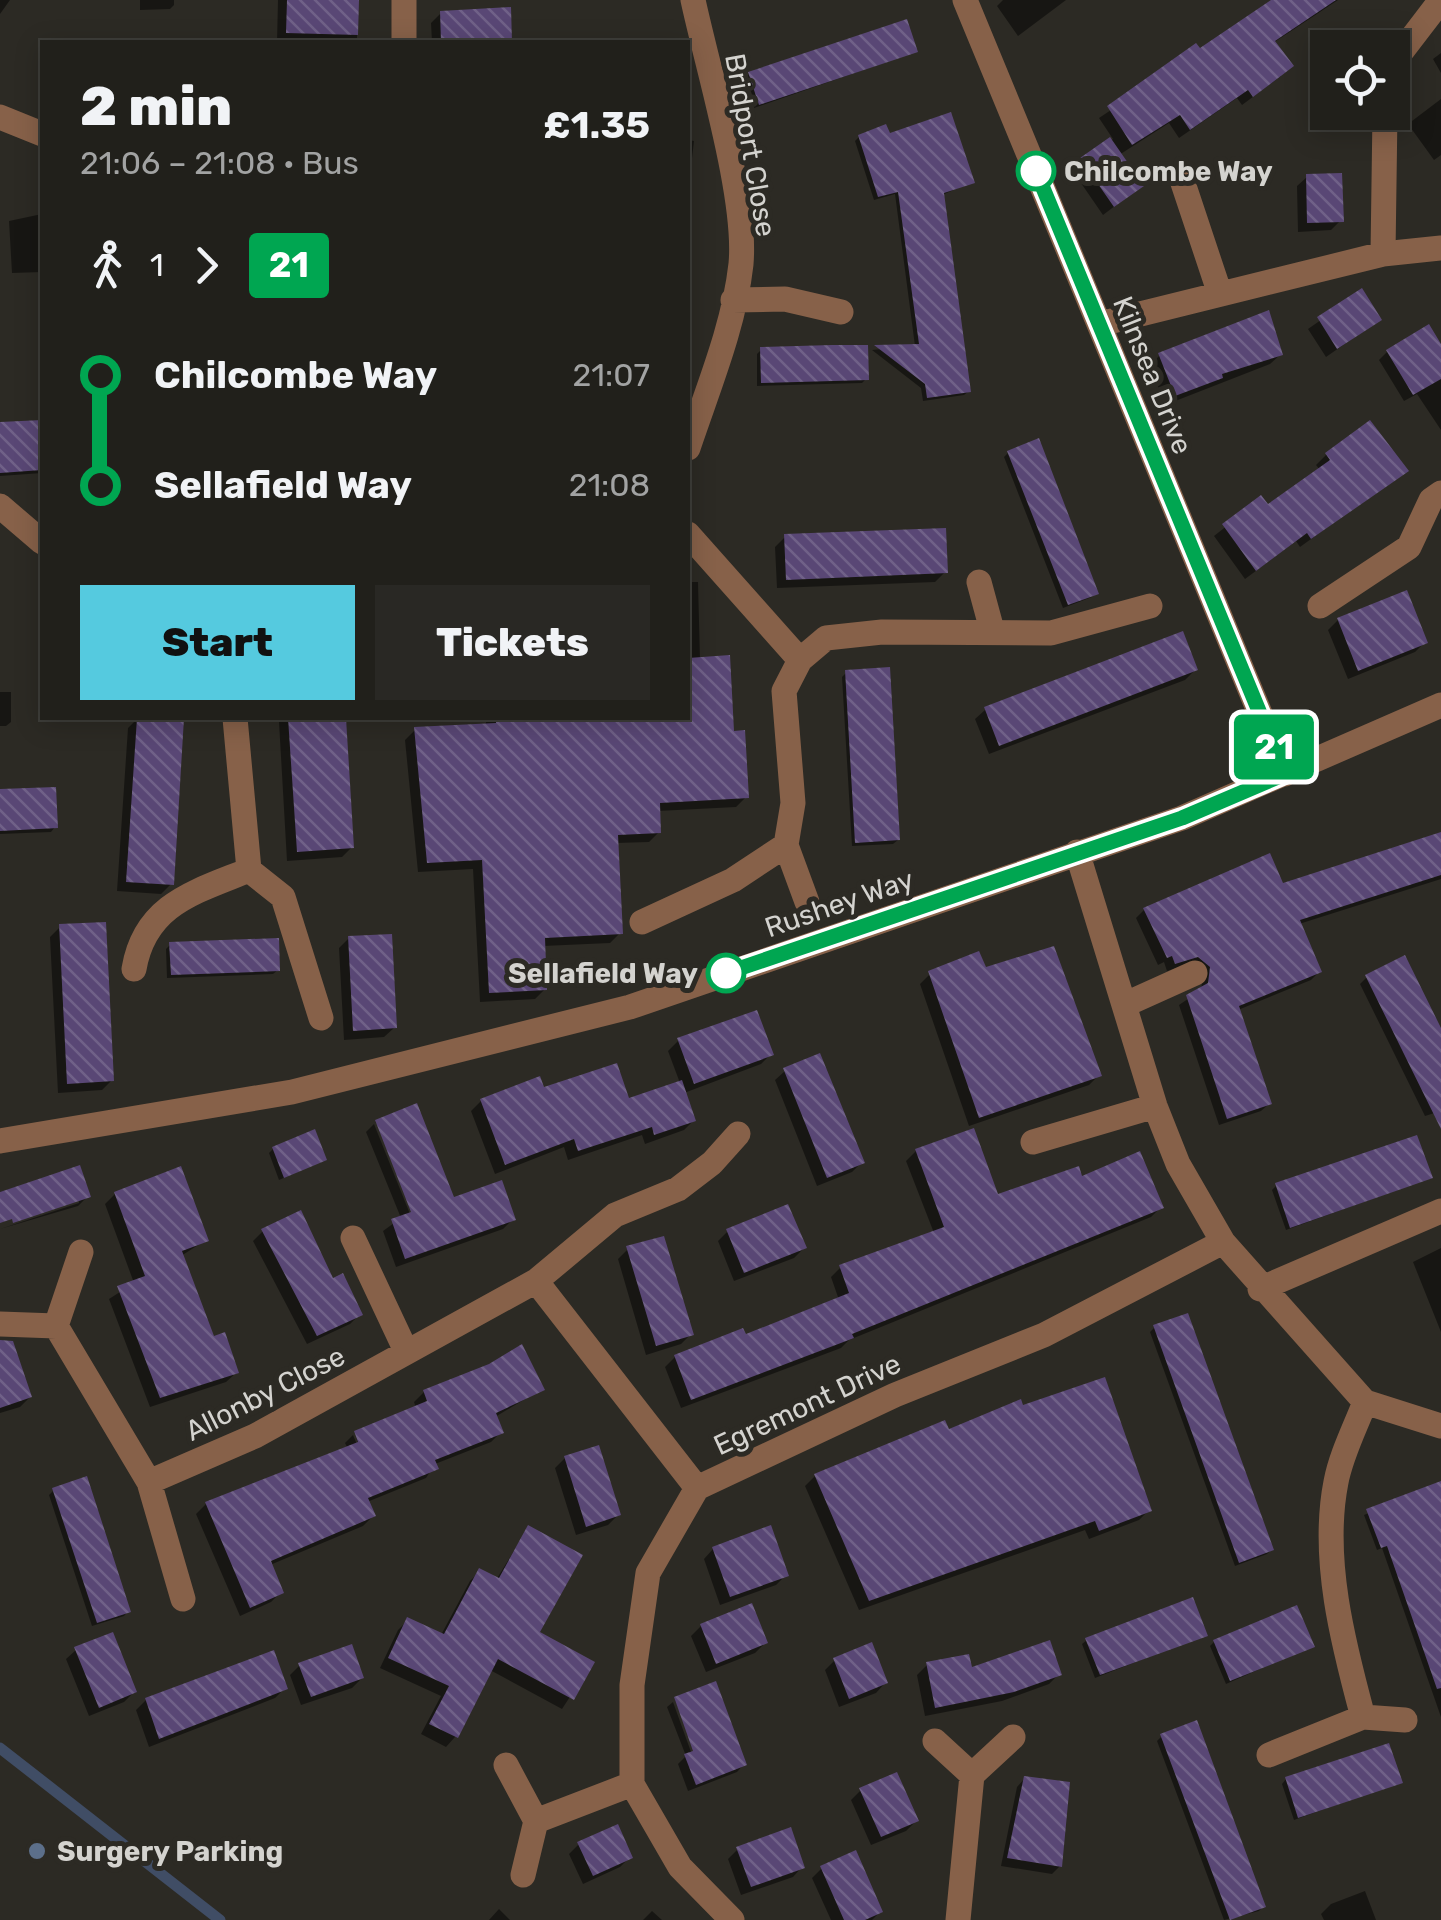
<!DOCTYPE html>
<html lang="en">
<head>
<meta charset="utf-8">
<style>
  :root { --surface:#21201b; --page:#292824; --text:#f1f3f6; --muted:#a2a3a3; --line:#3e3e3a; --accent:#55cadf }
  body { margin:0; font-family:Rubik,sans-serif; background:var(--page); color:var(--text); height:100vh; display:flex; flex-direction:column; font-size:38px; white-space:nowrap }
  * { box-sizing:border-box; margin:0 }
  p { font-size:32px; color:var(--muted) }
  .icon { flex:none; width:55px; height:55px; fill:none; stroke:currentColor; stroke-width:2; stroke-linecap:round; stroke-linejoin:round }
  .map { position:relative; flex:1; overflow:hidden }
  .panel { position:absolute; left:40px; top:40px; width:650px; height:680px; display:flex; flex-direction:column; background:var(--surface); border-radius:0px; box-shadow:0 5px 25px #0003,0 0 0 2px var(--line) }
  .panel>* { flex:none }
  .badge { padding:0 20px; border-radius:8px; font-size:35px; line-height:65px }
  .fabs { position:absolute; left:1310px; top:30px; display:grid; gap:20px }
  .fabs a { display:grid; place-items:center; width:100px; height:100px; border-radius:0px; background:var(--surface); box-shadow:0 5px 25px #0003,0 0 0 2px var(--line); font-size:50px }
  .map>.badge { position:absolute; translate:-50% -50%; box-shadow:0 0 0 5px #fff }
  .legs { display:flex; align-items:center; gap:15px; height:110px; padding:0 40px; font-size:32px }
  .legs p { margin-inline-start:auto }
  .headline { display:flex; align-items:center; justify-content:space-between; height:170px; padding:0 40px }
  h1 { font-size:55px; font-weight:800; line-height:75px }
  .action { display:flex; gap:20px; margin-top:auto; padding:20px 40px }
  .action a { flex:1; height:115px; border-radius:0px; background:var(--accent); color:#111; font-size:40px; font-weight:800; line-height:115px; text-align:center }
  .action a+a { background:var(--page); color:var(--text) }
  ul { padding:0 40px; list-style:none }
  li { display:flex; align-items:center; gap:35px; height:110px; font-size:38px }
  li i { display:grid; place-items:center; width:15px; height:100%; margin:0 12px; background:currentColor }
  li i::after { content:''; width:25px; height:25px; margin:-12px; border:8px solid; border-radius:50%; background:var(--surface) }
  li p { margin-inline-start:auto }
  li:first-child i { background:linear-gradient(#0000 50%,currentColor 0) }
  li:last-child i { background:linear-gradient(currentColor 50%,#0000 0) }
  .map>svg:first-child { display:block }
  .shadow { fill:#0007 }
  .lines { fill:none; stroke-linecap:round; stroke-linejoin:round }
  .stream { stroke:#404d65; stroke-width:11 }
  .building { fill:url(#building-back-hatch) }
  .minor { stroke:#876149; stroke-width:25 }
  .line-1-casing { stroke:#fff; stroke-width:22 }
  .line-1 { stroke:#00a651; stroke-width:15 }
  .stop-1-dot { fill:#fff; stroke:#00a651; stroke-width:5 }
  .service-dot { fill:#5c6f8a; stroke:#2c2a24; stroke-width:4 }
  .labels { text-anchor:middle; stroke-width:10; stroke-linejoin:round; paint-order:stroke }
  .street-label { font-size:28px; fill:#d4d3cf; stroke:#2c2a24 }
  .stop-label { font-size:28px; font-weight:bold; fill:#d4d3cf; stroke:#2c2a24; text-anchor:start }
  .poi-label { font-size:28px; font-weight:bold; fill:#d4d3cf; stroke:#2c2a24; text-anchor:start }
</style>
</head>
<body>
<div class="map">
<svg width="1441" height="1920" viewBox="0 0 1441 1920">
  <defs>
    <pattern id="building-back-hatch" width="6" height="6" patternUnits="userSpaceOnUse" patternTransform="scale(2.5)"><rect width="6" height="6" fill="#594775"/><path d="M-1 5l2 2M0 0l6 6M5-1l2 2" fill="none" stroke="#706188"/></pattern>
  </defs>
  <rect width="100%" height="100%" fill="#2c2a24"/>
  <path class="shadow" d="M 0,0 L 10,0 L 0,14 Z
    M 140,0 L 174,0 L 174,5 L 170,9 L 140,10 Z
    M 278,0 L 357,0 L 357,42 L 277,42 Z
    M 1003,0 L 1066,0 L 1018,36 L 997,6 Z
    M 1276,0 L 1338,0 L 1273,43 L 1281,76 L 1242,105 L 1237,98 L 1179,138 L 1169,123 L 1119,155 L 1141,186 L 1103,215 L 1072,170 L 1113,139 L 1099,118 Z
    M 508,10 L 510,42 L 432,42 L 431,23 L 441,13 Z
    M 915,52 L 754,108 L 745,79 L 749,74 Z
    M 1441,53 L 1441,73 L 1433,59 Z
    M 1441,99 L 1441,155 L 1434,160 L 1408,124 Z
    M 888,136 L 972,182 L 942,195 L 969,391 L 964,395 L 923,401 L 921,388 L 872,350 L 915,346 L 895,194 L 874,200 L 855,141 L 859,137 Z
    M 688,140 L 694,141 L 688,192 Z
    M 1307,177 L 1341,220 L 1331,230 L 1298,232 L 1297,186 Z
    M 42,214 L 42,272 L 12,273 L 9,221 Z
    M 1361,292 L 1379,320 L 1326,357 L 1308,329 Z
    M 1441,349 L 1441,430 L 1417,394 L 1404,401 L 1379,360 L 1387,352 Z
    M 761,350 L 866,379 L 862,383 L 757,386 L 757,354 Z
    M 1160,355 L 1280,355 L 1270,364 L 1165,405 L 1150,365 Z
    M 42,422 L 42,473 L 0,476 L 0,424 Z
    M 1370,423 L 1405,471 L 1300,547 L 1296,541 L 1245,579 L 1214,536 L 1261,499 L 1267,508 L 1320,470 L 1316,465 L 1326,455 Z
    M 1008,453 L 1096,593 L 1092,597 L 1063,608 L 1004,457 Z
    M 785,537 L 945,572 L 935,582 L 777,588 L 775,547 Z
    M 688,582 L 698,582 L 700,660 L 732,733 L 746,797 L 736,807 L 658,811 L 659,832 L 649,842 L 616,843 L 620,933 L 610,943 L 543,946 L 545,989 L 535,999 L 480,1002 L 473,869 L 418,872 L 405,740 L 415,730 L 486,726 L 486,718 L 688,718 Z
    M 1338,620 L 1425,642 L 1415,652 L 1348,679 L 1328,630 Z
    M 1195,670 L 1185,680 L 989,754 L 975,719 L 985,710 Z
    M 846,673 L 898,840 L 893,844 L 852,846 L 842,677 Z
    M 0,692 L 11,692 L 11,722 L 6,726 L 0,726 Z
    M 138,718 L 182,721 L 171,884 L 161,894 L 117,891 L 128,728 Z
    M 284,718 L 344,718 L 352,847 L 342,857 L 287,861 L 279,722 Z
    M 0,792 L 55,827 L 51,832 L 0,834 Z
    M 1441,835 L 1441,879 L 1299,924 L 1319,972 L 1311,980 L 1238,1010 L 1270,1103 L 1261,1111 L 1219,1125 L 1179,1005 L 1201,990 L 1203,976 L 1188,964 L 1167,971 L 1164,962 L 1158,965 L 1136,918 L 1144,910 L 1282,886 Z
    M 60,927 L 112,1080 L 102,1090 L 58,1093 L 50,937 Z
    M 349,938 L 394,1028 L 384,1037 L 344,1040 L 339,948 Z
    M 170,945 L 278,970 L 273,974 L 167,978 L 166,949 Z
    M 984,970 L 1099,1075 L 1089,1085 L 969,1126 L 920,984 L 930,974 Z
    M 1367,977 L 1441,1033 L 1441,1111 L 1425,1116 L 1360,984 Z
    M 678,1041 L 771,1054 L 761,1064 L 684,1093 L 694,1120 L 684,1130 L 645,1144 L 642,1135 L 568,1160 L 564,1147 L 495,1174 L 471,1111 L 481,1101 L 627,1101 L 680,1083 L 668,1051 Z
    M 785,1071 L 862,1162 L 852,1172 L 817,1186 L 775,1080 Z
    M 416,1106 L 452,1200 L 500,1183 L 513,1219 L 503,1229 L 396,1267 L 383,1231 L 401,1218 L 366,1132 L 374,1124 L 414,1224 L 418,1223 L 379,1123 L 375,1123 Z
    M 273,1149 L 324,1160 L 279,1180 L 269,1153 Z
    M 916,1151 L 997,1198 L 1081,1180 L 1161,1207 L 1151,1217 L 849,1340 L 841,1348 L 681,1408 L 665,1367 L 675,1357 L 745,1338 L 839,1300 L 831,1277 L 841,1267 L 934,1233 L 906,1161 Z
    M 78,1168 L 88,1196 L 78,1206 L 0,1229 L 79,1203 L 79,1197 L 0,1221 L 0,1192 Z
    M 1430,1178 L 1286,1230 L 1272,1190 L 1276,1186 Z
    M 115,1194 L 206,1240 L 181,1256 L 212,1339 L 236,1373 L 226,1382 L 150,1407 L 109,1299 L 134,1283 L 105,1204 Z
    M 263,1231 L 332,1281 L 360,1314 L 350,1324 L 307,1344 L 253,1241 Z
    M 728,1231 L 804,1248 L 794,1258 L 734,1281 L 718,1241 Z
    M 1441,1248 L 1441,1332 L 1413,1262 Z
    M 628,1249 L 691,1334 L 681,1344 L 646,1355 L 618,1259 Z
    M 1155,1327 L 1271,1550 L 1267,1554 L 1235,1566 L 1150,1332 Z
    M 0,1370 L 30,1397 L 20,1407 L 0,1413 Z
    M 542,1389 L 495,1417 L 501,1432 L 491,1442 L 435,1464 L 426,1478 L 367,1502 L 373,1516 L 363,1526 L 270,1565 L 281,1592 L 271,1602 L 240,1616 L 196,1514 L 206,1504 L 348,1449 L 345,1443 L 353,1435 L 361,1454 L 355,1433 L 416,1408 L 414,1402 L 424,1392 Z
    M 948,1433 L 1149,1510 L 1139,1520 L 1089,1539 L 1085,1530 L 859,1610 L 805,1486 L 815,1476 Z
    M 565,1458 L 618,1515 L 608,1525 L 576,1535 L 555,1468 Z
    M 1441,1483 L 1441,1717 L 1382,1548 L 1377,1550 L 1364,1515 Z
    M 54,1490 L 128,1611 L 124,1616 L 92,1626 L 49,1495 Z
    M 528,1528 L 537,1633 L 592,1663 L 562,1709 L 490,1670 L 455,1737 L 446,1747 L 421,1734 L 441,1696 L 380,1668 L 398,1630 L 408,1620 L 441,1635 L 470,1581 L 480,1571 L 496,1580 Z
    M 713,1549 L 786,1575 L 776,1585 L 720,1605 L 704,1559 Z
    M 701,1626 L 765,1643 L 755,1653 L 706,1672 L 691,1636 Z
    M 1205,1635 L 1095,1678 L 1082,1644 L 1087,1640 Z
    M 1214,1642 L 1312,1646 L 1226,1684 L 1210,1646 Z
    M 76,1650 L 134,1692 L 124,1702 L 89,1716 L 66,1659 Z
    M 835,1660 L 885,1683 L 876,1693 L 839,1707 L 825,1670 Z
    M 300,1665 L 362,1678 L 352,1688 L 301,1705 L 290,1675 Z
    M 927,1665 L 970,1671 L 1059,1674 L 1049,1684 L 1002,1701 L 925,1716 L 917,1675 Z
    M 714,1685 L 744,1764 L 737,1772 L 688,1791 L 678,1764 L 686,1756 L 667,1707 L 673,1702 L 695,1763 L 700,1762 L 675,1700 Z
    M 285,1688 L 275,1698 L 149,1747 L 136,1710 L 146,1700 Z
    M 1161,1737 L 1263,1906 L 1259,1911 L 1224,1920 L 1157,1741 Z
    M 1025,1778 L 1060,1866 L 1052,1874 L 1001,1866 L 1017,1787 Z
    M 1286,1779 L 1400,1782 L 1294,1820 L 1282,1784 Z
    M 861,1790 L 916,1821 L 906,1831 L 871,1845 L 851,1800 Z
    M 579,1844 L 630,1857 L 620,1867 L 583,1884 L 569,1854 Z
    M 738,1849 L 802,1867 L 793,1877 L 741,1895 L 728,1859 Z
    M 822,1868 L 880,1912 L 872,1920 L 831,1920 L 812,1878 Z
    M 1365,1891 L 1376,1920 L 1324,1920 L 1321,1914 L 1331,1904 Z
    M 499,1909 L 510,1920 L 489,1920 Z
    M 652,1911 L 662,1920 L 643,1920 Z"/>
  <g class="lines">
    <path class="stream" d="M 0,1748 L 220,1920"/>
  </g>
  <path class="building" d="M 287,0 L 359,0 L 358,35 L 286,33 Z
    M 1271,0 L 1336,0 L 1275,41 L 1294,66 L 1253,97 L 1248,90 L 1190,130 L 1180,115 L 1132,145 L 1107,106 L 1196,43 L 1200,48 Z
    M 511,7 L 512,42 L 441,42 L 440,11 Z
    M 907,19 L 918,52 L 759,105 L 748,72 Z
    M 951,112 L 975,183 L 944,193 L 971,392 L 927,398 L 925,384 L 874,345 L 919,344 L 898,192 L 878,197 L 858,135 L 886,124 L 890,133 Z
    M 1110,137 L 1144,186 L 1114,207 L 1080,158 Z
    M 1342,173 L 1344,222 L 1307,223 L 1306,174 Z
    M 1362,288 L 1382,320 L 1337,349 L 1317,317 Z
    M 1269,310 L 1283,355 L 1222,374 L 1223,378 L 1175,396 L 1158,353 Z
    M 1429,324 L 1441,344 L 1441,379 L 1413,395 L 1386,350 Z
    M 832,345 L 868,345 L 869,380 L 761,383 L 760,347 Z
    M 42,420 L 42,470 L 0,473 L 0,422 Z
    M 1370,420 L 1409,471 L 1311,539 L 1307,533 L 1256,571 L 1222,524 L 1261,495 L 1268,504 L 1330,460 L 1325,453 Z
    M 1039,438 L 1099,594 L 1068,605 L 1007,451 Z
    M 946,528 L 948,573 L 786,580 L 784,534 Z
    M 1407,590 L 1428,643 L 1358,671 L 1337,618 Z
    M 1183,631 L 1198,670 L 999,746 L 984,707 Z
    M 730,655 L 734,731 L 745,730 L 749,798 L 660,803 L 661,833 L 618,835 L 623,934 L 545,938 L 547,990 L 489,993 L 482,860 L 427,863 L 414,727 L 496,723 L 496,718 L 688,718 L 688,658 Z
    M 890,667 L 900,840 L 855,843 L 845,670 Z
    M 137,718 L 184,718 L 174,885 L 126,882 Z
    M 288,718 L 346,718 L 354,848 L 297,852 Z
    M 56,787 L 58,828 L 0,831 L 0,789 Z
    M 1441,832 L 1441,875 L 1300,920 L 1322,972 L 1239,1006 L 1272,1104 L 1227,1119 L 1186,995 L 1208,983 L 1210,967 L 1198,957 L 1175,964 L 1172,956 L 1167,958 L 1143,908 L 1270,853 L 1283,883 Z
    M 106,922 L 114,1081 L 67,1084 L 59,924 Z
    M 392,934 L 397,1028 L 353,1031 L 348,936 Z
    M 279,938 L 280,971 L 171,975 L 169,942 Z
    M 1054,946 L 1102,1076 L 979,1118 L 928,971 L 979,951 L 986,967 Z
    M 1405,955 L 1441,1028 L 1441,1129 L 1365,975 Z
    M 757,1010 L 774,1055 L 694,1084 L 677,1038 Z
    M 820,1053 L 865,1163 L 827,1178 L 783,1068 Z
    M 617,1063 L 629,1098 L 682,1080 L 696,1121 L 654,1135 L 652,1127 L 578,1151 L 574,1139 L 505,1165 L 480,1099 L 540,1076 L 544,1087 Z
    M 417,1103 L 454,1197 L 502,1180 L 516,1220 L 405,1259 L 391,1219 L 411,1212 L 375,1120 Z
    M 974,1128 L 998,1194 L 1079,1166 L 1082,1176 L 1140,1151 L 1164,1208 L 852,1334 L 854,1338 L 691,1400 L 674,1355 L 743,1328 L 746,1334 L 849,1293 L 839,1265 L 944,1227 L 915,1149 Z
    M 315,1129 L 327,1160 L 284,1178 L 272,1147 Z
    M 1417,1135 L 1433,1178 L 1290,1228 L 1275,1183 Z
    M 80,1165 L 91,1197 L 13,1223 L 12,1219 L 0,1223 L 0,1192 Z
    M 181,1166 L 209,1241 L 182,1251 L 214,1336 L 225,1332 L 239,1373 L 160,1398 L 117,1286 L 145,1276 L 114,1192 Z
    M 788,1204 L 807,1248 L 744,1273 L 726,1229 Z
    M 301,1210 L 333,1278 L 343,1273 L 363,1315 L 317,1336 L 261,1229 Z
    M 664,1236 L 694,1335 L 656,1346 L 626,1246 Z
    M 1188,1313 L 1274,1550 L 1239,1563 L 1153,1325 Z
    M 0,1340 L 13,1341 L 32,1397 L 0,1408 Z
    M 522,1344 L 545,1390 L 496,1413 L 504,1433 L 435,1460 L 439,1469 L 368,1498 L 376,1516 L 271,1561 L 284,1593 L 250,1608 L 205,1502 L 358,1442 L 354,1431 L 427,1401 L 423,1390 L 489,1364 Z
    M 1105,1377 L 1152,1511 L 1099,1531 L 1095,1521 L 869,1601 L 814,1474 L 945,1420 L 949,1429 L 1021,1399 L 1023,1405 Z
    M 599,1445 L 621,1515 L 586,1527 L 564,1456 Z
    M 87,1476 L 131,1612 L 97,1623 L 52,1488 Z
    M 1441,1481 L 1441,1688 L 1437,1689 L 1387,1546 L 1381,1548 L 1366,1509 Z
    M 528,1525 L 583,1555 L 540,1632 L 595,1662 L 574,1700 L 498,1659 L 458,1738 L 429,1724 L 449,1686 L 388,1658 L 407,1617 L 444,1634 L 479,1568 L 499,1578 Z
    M 771,1525 L 789,1576 L 730,1597 L 712,1547 Z
    M 1193,1597 L 1208,1636 L 1100,1675 L 1085,1638 Z
    M 752,1603 L 768,1643 L 716,1664 L 700,1624 Z
    M 1297,1605 L 1315,1647 L 1230,1681 L 1213,1640 Z
    M 113,1632 L 137,1692 L 99,1708 L 74,1647 Z
    M 1050,1640 L 1062,1675 L 1014,1692 L 935,1708 L 926,1662 L 969,1654 L 972,1667 Z
    M 872,1642 L 888,1683 L 849,1699 L 833,1658 Z
    M 352,1644 L 364,1678 L 311,1697 L 298,1663 Z
    M 274,1650 L 288,1689 L 159,1739 L 145,1698 Z
    M 716,1681 L 747,1765 L 696,1785 L 684,1754 L 693,1751 L 674,1697 Z
    M 1197,1720 L 1266,1907 L 1230,1920 L 1160,1734 Z
    M 1389,1743 L 1403,1783 L 1298,1818 L 1285,1777 Z
    M 897,1772 L 919,1821 L 881,1837 L 859,1788 Z
    M 1024,1776 L 1070,1782 L 1062,1867 L 1007,1858 Z
    M 618,1824 L 633,1858 L 593,1876 L 577,1842 Z
    M 791,1827 L 805,1868 L 751,1887 L 736,1847 Z
    M 856,1850 L 883,1912 L 865,1920 L 844,1920 L 820,1866 Z"/>
  <g class="lines">
    <path class="minor" d="M 965,0 L 1285,774
      M 404,42 L 404,0
      M 1334,43 L 1345,48
      M 1392,64 L 1441,0
      M 0,117 L 42,134
      M 1182,180 L 1219,291
      M 1383,254 L 1385,112
      M 733,300 L 785,299 L 841,312
      M 1100,324 L 1383,254 L 1441,248
      M 688,448 C 708,388 734,327 741,264 C 747,197 708,70 693,0
      M 0,506 L 42,542
      M 688,534 L 800,660
      M 979,582 L 992,630
      M 1320,606 L 1409,547 L 1431,500 L 1441,493
      M 1077,852 L 1155,1106 L 1178,1164 L 1223,1242 L 1365,1402 L 1441,1426
      M 249,870 L 283,897 L 321,1018
      M 807,902 L 786,845 L 793,803 L 784,691 L 800,660 L 826,638 L 882,632 L 1051,633 L 1150,606
      M 642,922 L 733,880 L 786,845
      M 134,969 C 145,904 195,892 249,870 L 235,718
      M 1124,1005 L 1195,973
      M 0,1141 L 292,1092 L 630,1007 L 1182,818 L 1441,705
      M 1033,1142 L 1155,1106
      M 353,1238 L 406,1351
      M 536,1281 L 615,1215 L 678,1189 L 712,1163 L 738,1134
      M 1260,1289 L 1441,1211
      M 0,1324 L 56,1326 L 149,1482
      M 56,1326 L 81,1252
      M 183,1599 L 149,1482 L 255,1436 L 536,1281 L 697,1488
      M 1363,1717 L 1405,1720
      M 935,1741 L 972,1775
      M 1269,1755 L 1363,1717 C 1343,1643 1321,1558 1336,1482 C 1341,1455 1355,1428 1365,1402
      M 506,1765 L 536,1821
      M 523,1875 L 536,1821 L 632,1784
      M 732,1920 L 680,1867 L 632,1784 L 632,1685 L 648,1573 L 697,1488 L 895,1395 L 1044,1335 L 1223,1242
      M 958,1920 L 972,1775 L 1013,1737"/>
  </g>
  <g class="lines">
    <defs>
      <path id="line-1" d="M 726,973 L 1182,818 L 1285,774 L 1036,171"/>
    </defs>
    <use href="#line-1" class="line-1-casing"/>
    <use href="#line-1" class="line-1"/>
  </g>
  <g class="stop-1-dot">
    <circle cx="1036" cy="171" r="18"/>
    <circle cx="726" cy="973" r="18"/>
  </g>
  <circle class="service-dot" cx="37" cy="1851" r="10"/>
  <g class="labels">
    <g class="street-label">
      <text transform="translate(751 145) rotate(80)" y="10">Bridport Close</text>
      <text transform="translate(1153 375) rotate(68)" y="10">Kilnsea Drive</text>
      <text transform="translate(839 903) rotate(-19)" y="10">Rushey Way</text>
      <text transform="translate(265 1393) rotate(-27)" y="10">Allonby Close</text>
      <text transform="translate(807 1404) rotate(-25)" y="10">Egremont Drive</text>
    </g>
    <g class="stop-label">
      <text x="1064" y="181">Chilcombe Way</text>
      <text x="698" y="983" text-anchor="end">Sellafield Way</text>
    </g>
    <g class="poi-label">
      <text x="57" y="1861">Surgery Parking</text>
    </g>
  </g>
</svg>
<div class="fabs">
<a><svg class="icon" aria-label="locate" viewBox="0 0 24 24"><circle cx="12" cy="12" r="6"/><path d="M12 2v4M12 18v4M2 12h4M18 12h4"/></svg></a>
</div>
<b class="badge" style="left:1274px;top:747px;background:#00a651;color:#fff">21</b>
<section class="panel">
<div class="headline"><div><h1>2 min</h1><p>21:06 – 21:08 · Bus</p></div><b>£1.35</b></div>
<div class="legs"><svg class="icon" aria-label="walk" viewBox="0 0 24 24"><circle cx="13" cy="4" r="2"/><path d="M13 8l-2 6 4 7M11 14l-3 7M7 12l3-4h3l4 4"/></svg>1<svg class="icon" aria-label="forward" viewBox="0 0 24 24"><path d="M9 5l7 7-7 7"/></svg><b class="badge" style="background:#00a651;color:#fff">21</b></div>
<ul>
<li><i style="color:#00a651"></i><b>Chilcombe Way</b><p>21:07</p></li>
<li><i style="color:#00a651"></i><b>Sellafield Way</b><p>21:08</p></li>
</ul>
<div class="action"><a>Start</a><a>Tickets</a></div>
</section>
</div>
</body>
</html>
